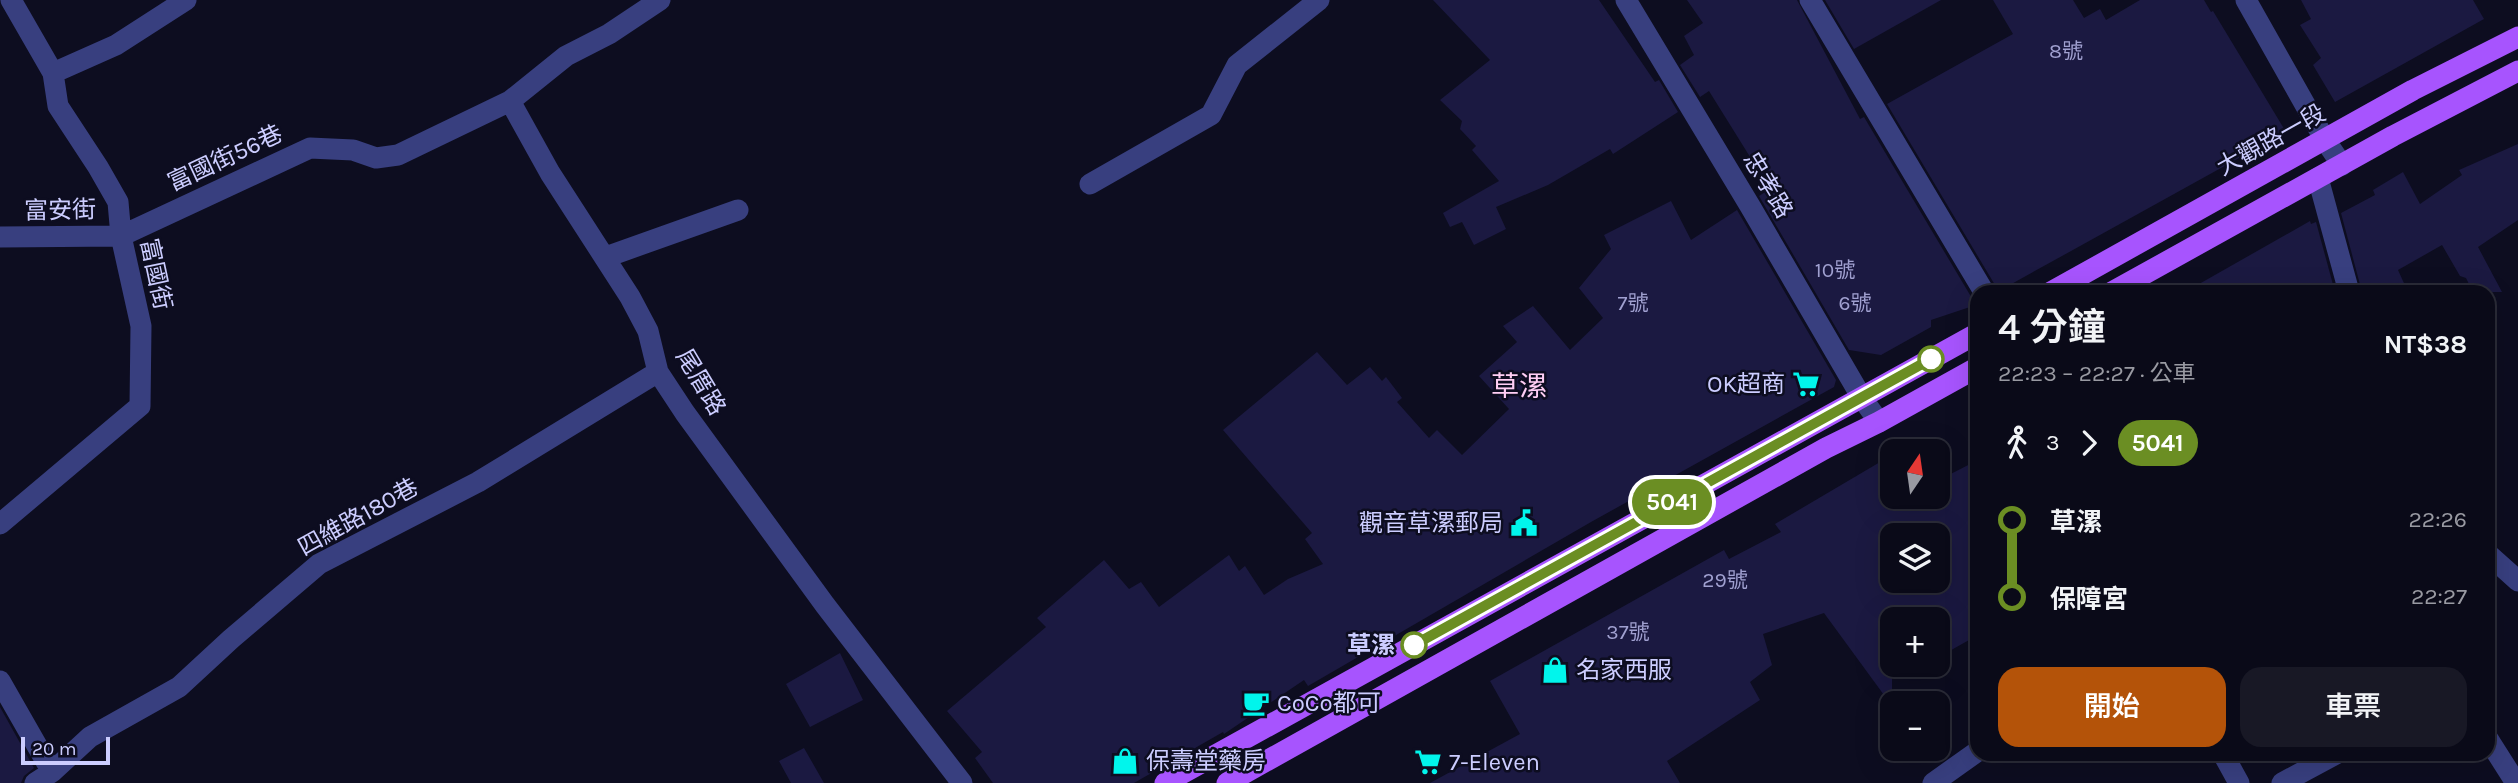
<!DOCTYPE html>
<html lang="zh-TW">
<head>
<meta charset="utf-8">
<style>
  :root { --surface:#0a0a18; --page:#181825; --text:#f1f3f6; --muted:#999aa2; --line:#2a2b37; --accent:#b45309 }
  body { margin:0; font-family:Karla,"Noto Sans TC",sans-serif; background:var(--page); color:var(--text); height:100vh; display:flex; flex-direction:column; font-size:26px; white-space:nowrap }
  * { box-sizing:border-box; margin:0 }
  p { font-size:23px; color:var(--muted) }
  .icon { flex:none; width:38px; height:38px; fill:none; stroke:currentColor; stroke-width:2; stroke-linecap:round; stroke-linejoin:round }
  .map { position:relative; flex:1; overflow:hidden }
  .side { position:absolute; left:1970px; top:285px; width:525px; height:476px; display:flex; flex-direction:column; background:var(--surface); border-radius:21px; box-shadow:0 7px 28px #0002,0 0 0 2px var(--line) }
  .side>* { flex:none }
  .badge { padding:0 14px; border-radius:23px; font-size:24px; line-height:46px }
  .needle { width:46px; rotate:13deg }
  .controls { position:absolute; left:1880px; top:439px; display:grid; gap:14px }
  .controls a { display:grid; place-items:center; width:70px; height:70px; border-radius:14px; background:var(--surface); box-shadow:0 7px 28px #0002,0 0 0 2px var(--line); font-size:35px }
  .scale { position:absolute; left:21px; bottom:18px; width:89px; box-sizing:border-box; padding-left:7px; border:4px solid #cccdff; border-top:0; font-size:19px; line-height:24px; white-space:nowrap; color:#cccdff; -webkit-text-stroke:5px #0d0d20; paint-order:stroke }
  .map>.badge { position:absolute; translate:-50% -50%; box-shadow:0 0 0 4px #fff }
  .legs { display:flex; align-items:center; gap:10px; height:77px; padding:0 28px; font-size:23px }
  .legs p { margin-inline-start:auto }
  .head { display:flex; align-items:center; justify-content:space-between; height:119px; padding:0 28px }
  h1 { font-size:38px; font-weight:600; line-height:52px }
  .action { display:flex; gap:14px; margin-top:auto; padding:14px 28px }
  .action a { flex:1; height:80px; border-radius:21px; background:var(--accent); color:#fff; font-size:28px; font-weight:600; line-height:80px; text-align:center }
  .action a+a { background:var(--page); color:var(--text) }
  ul { padding:0 28px; list-style:none }
  li { display:flex; align-items:center; gap:24px; height:77px; font-size:26px }
  li i { display:grid; place-items:center; width:10px; height:100%; margin:0 9px; background:currentColor }
  li i::after { content:''; width:18px; height:18px; margin:-9px; border:5px solid; border-radius:50%; background:var(--surface) }
  li p { margin-inline-start:auto }
  li:first-child i { background:linear-gradient(#0000 50%,currentColor 0) }
  li:last-child i { background:linear-gradient(currentColor 50%,#0000 0) }
  .map>svg:first-child { display:block }
  .building { fill:#1b1941; fill-rule:evenodd }
  .lines { fill:none; stroke-linecap:round; stroke-linejoin:round }
  .minor { stroke:#383f7f; stroke-width:21 }
  .major { stroke:#a754fe; stroke-width:21 }
  .line-1-casing { stroke:#fff; stroke-width:16 }
  .line-1 { stroke:#6b8e23; stroke-width:10 }
  .stop-1-dot { fill:#fff; stroke:#6b8e23; stroke-width:3.5 }
  .labels { text-anchor:middle; stroke-width:5; stroke-linejoin:round; paint-order:stroke }
  .number-label { font-size:21px; fill:#a0a0d0 }
  .street-label { font-size:24px; fill:#cccdff; stroke:#0d0d20 }
  .poi-label { font-size:24px; fill:#cccdff; stroke:#0d0d20; text-anchor:start }
  .stop-label { font-size:24px; font-weight:bold; fill:#cccdff; stroke:#0d0d20; text-anchor:end }
  .quarter-label { font-size:28px; fill:#ffcef4; stroke:#0d0d20 }
</style>
</head>
<body>
<div class="map">
<svg width="2518" height="783" viewBox="0 0 2518 783">
  <rect width="100%" height="100%" fill="#0d0d20"/>
  <path class="building" d="M 1433,0 L 1599,0 L 1655,82 L 1659,80 L 1678,112 L 1613,154 L 1610,149 L 1548,185 L 1496,207 L 1506,229 L 1474,245 L 1462,222 L 1450,227 L 1443,213 L 1499,181 L 1472,150 L 1476,146 L 1460,129 L 1462,121 L 1440,100 L 1490,60 Z
    M 1687,0 L 1797,0 L 1860,119 L 1864,117 L 1976,305 L 1931,320 L 1931,327 L 1881,355 L 1849,350 L 1759,196 L 1770,189 L 1709,91 L 1700,97 L 1680,65 L 1694,55 L 1684,36 L 1703,23 Z
    M 1825,0 L 1941,0 L 1854,49 Z
    M 1993,0 L 2073,0 L 2084,18 L 2100,9 L 2106,20 L 2140,0 L 2204,0 L 2211,12 L 2213,11 L 2286,132 L 1997,292 L 1995,285 L 1887,104 L 2013,34 Z
    M 2301,0 L 2473,0 L 2484,19 L 2335,102 L 2313,65 L 2321,58 L 2300,25 L 2311,19 Z
    M 2518,144 L 2518,220 L 2478,247 L 2502,292 L 2473,292 L 2466,278 L 2460,276 L 2442,245 L 2398,270 L 2408,292 L 2362,292 L 2341,213 L 2375,195 L 2373,190 L 2403,172 L 2420,204 L 2462,175 L 2459,170 Z
    M 1671,201 L 1691,240 L 1737,210 L 1836,380 L 1834,387 L 1591,522 L 1308,686 L 1304,680 L 1224,734 L 1223,732 L 1134,783 L 993,783 L 975,758 L 982,752 L 947,711 L 1046,627 L 1037,618 L 1104,560 L 1129,589 L 1141,582 L 1159,607 L 1229,555 L 1239,571 L 1245,566 L 1264,595 L 1288,579 L 1323,564 L 1305,539 L 1312,533 L 1223,430 L 1317,352 L 1347,385 L 1370,367 L 1382,381 L 1386,377 L 1402,398 L 1397,402 L 1429,438 L 1437,430 L 1462,455 L 1509,409 L 1479,376 L 1517,342 L 1503,326 L 1533,306 L 1570,350 L 1603,318 L 1579,288 L 1611,249 L 1604,235 Z
    M 2310,221 L 2311,224 L 2316,222 L 2335,292 L 2185,292 Z
    M 1892,455 L 1892,497 L 1937,497 L 1937,481 L 1978,460 L 1978,635 L 1937,658 L 1937,620 L 1892,620 L 1892,706 L 1824,613 L 1763,634 L 1772,665 L 1750,682 L 1760,700 L 1667,761 L 1680,783 L 1430,783 L 1520,734 L 1490,681 L 1724,550 L 1729,559 L 1781,532 L 1775,524 ZM 1892,536 L 1937,536 L 1937,581 L 1892,581 Z
    M 840,653 L 863,700 L 810,727 L 786,684 Z
    M 0,707 L 34,768 L 24,776 L 21,783 L 0,783 Z
    M 804,748 L 824,783 L 791,783 L 779,761 Z"/>
  <g class="lines">
    <path class="minor" d="M 660,0 L 609,34 L 566,56 L 510,101 L 550,173 L 630,297 L 648,331 L 658,372 L 685,413 L 825,605 L 962,783
      M 1626,0 L 1750,206 L 1862,398 L 1879,422
      M 1810,0 L 1984,292
      M 2246,0 L 2325,140 L 2342,165
      M 53,73 L 116,45 L 186,0
      M 2318,178 L 2349,292
      M 1090,184 L 1211,115 L 1237,65 L 1319,0
      M 0,237 L 121,236 L 310,148 L 353,150 L 376,158 L 398,155 L 510,101
      M 606,257 L 738,210
      M 0,524 L 140,406 L 141,326 L 121,236 L 118,202 L 98,167 L 58,106 L 53,73 L 11,0
      M 2488,554 L 2518,581
      M 0,681 L 52,772
      M 2488,739 L 2516,783
      M 2223,754 L 2239,783
      M 35,783 L 52,772 L 90,737 L 179,687 L 231,639 L 319,564 L 478,482 L 658,372
      M 1933,783 L 1978,751
      M 2282,783 L 2336,754"/>
    <path class="major" d="M 2051,292 L 2413,90 L 2518,37
      M 2112,292 L 2393,136 L 2518,71
      M 1165,783 L 1978,333
      M 1227,783 L 1826,448 L 1879,422 L 1978,367"/>
  </g>
  <g class="lines">
    <defs>
      <path id="line-1" d="M 1414,645 L 1931,359"/>
    </defs>
    <use href="#line-1" class="line-1-casing"/>
    <use href="#line-1" class="line-1"/>
  </g>
  <defs>
    <symbol id="supermarket-bare" viewBox="-9 -9 18 18"><path d="M-6-5.5h2.5l.6 2H6L4.5 2H-2.5L-4.4-4H-6ZM-1.5 3.2a1.3 1.3 0 1 0 .1 0ZM3 3.2a1.3 1.3 0 1 0 .1 0Z" fill="#01f5ec" stroke="#0d0d20" stroke-width="2.5" paint-order="stroke"/></symbol>
    <symbol id="civic-bare" viewBox="-9 -9 18 18"><path d="M-.6-6.5H3V-4.5H.6V-3L4-1V1h2V6H-6V1h2V-1L-.6-3ZM-1.2 2.5V6h2.4V2.5Z" fill="#01f5ec" stroke="#0d0d20" stroke-width="2.5" paint-order="stroke"/></symbol>
    <symbol id="shop-bare" viewBox="-9 -9 18 18"><path d="M-5-2.5h2.3a2.7 3.5 0 0 1 5.4 0H5L5.5 6h-11ZM-1.5-2.5h3a1.5 2.3 0 0 0-3 0Z" fill="#01f5ec" stroke="#0d0d20" stroke-width="2.5" paint-order="stroke"/></symbol>
    <symbol id="cafe-bare" viewBox="-9 -9 18 18"><path d="M-5.5-4.5H6V0H3Q3 3.5 0 3.5H-2.5Q-5.5 3.5-5.5 0ZM3-3.2v2h1.7v-2ZM-6 4.5H4V6H-6Z" fill="#01f5ec" stroke="#0d0d20" stroke-width="2.5" paint-order="stroke"/></symbol>
  </defs>
  <g fill-rule="evenodd">
    <use href="#supermarket-bare" x="1787" y="365" width="38" height="38"/>
    <use href="#civic-bare" x="1505" y="504" width="38" height="38"/>
    <use href="#shop-bare" x="1536" y="651" width="38" height="38"/>
    <use href="#cafe-bare" x="1237" y="684" width="38" height="38"/>
    <use href="#shop-bare" x="1106" y="742" width="38" height="38"/>
    <use href="#supermarket-bare" x="1409" y="743" width="38" height="38"/>
  </g>
  <g class="stop-1-dot">
    <circle cx="1931" cy="359" r="12"/>
    <circle cx="1414" cy="645" r="12"/>
  </g>
  <g class="labels">
    <g class="number-label">
      <text x="2066" y="58">8號</text>
      <text x="1835" y="277">10號</text>
      <text x="1633" y="310">7號</text>
      <text x="1855" y="310">6號</text>
      <text x="1725" y="587">29號</text>
      <text x="1628" y="639">37號</text>
    </g>
    <g class="street-label">
      <text transform="translate(2271 140) rotate(-29)" y="8">大觀路一段</text>
      <text transform="translate(225 158) rotate(-25)" y="8">富國街56巷</text>
      <text transform="translate(1768 185) rotate(59)" y="8">忠孝路</text>
      <text transform="translate(60 210) rotate(-1)" y="8">富安街</text>
      <text transform="translate(156 274) rotate(78)" y="8">富國街</text>
      <text transform="translate(701 382) rotate(59)" y="8">尾厝路</text>
      <text transform="translate(358 517) rotate(-29)" y="8">四維路180巷</text>
    </g>
    <g class="poi-label">
      <text x="1785" y="392" text-anchor="end">OK超商</text>
      <text x="1503" y="531" text-anchor="end">觀音草漯郵局</text>
      <text x="1576" y="678">名家西服</text>
      <text x="1277" y="711">CoCo都可</text>
      <text x="1146" y="769">保壽堂藥房</text>
      <text x="1449" y="770">7-Eleven</text>
    </g>
    <g class="stop-label">
      <text x="1395" y="653">草漯</text>
    </g>
    <g class="quarter-label">
      <text x="1519" y="396">草漯</text>
    </g>
  </g>
</svg>
<div class="controls">
<a><svg class="needle" viewBox="-14 -14 28 28"><path d="M0-13l5 13h-10z" fill="#e53935"/><path d="M0 13l5-13h-10z" fill="#999aa2"/></svg></a>
<a><svg class="icon" aria-label="layers" viewBox="0 0 24 24"><path d="M12 4l9 5-9 5-9-5zM3 14l9 5 9-5"/></svg></a>
<a>+</a>
<a>−</a>
</div>
<div class="scale">20 m</div>
<b class="badge" style="left:1672px;top:502px;background:#6b8e23;color:#fff">5041</b>
<section class="side">
<div class="head"><div><h1>4 分鐘</h1><p>22:23 – 22:27 · 公車</p></div><b>NT$38</b></div>
<div class="legs"><svg class="icon" aria-label="walk" viewBox="0 0 24 24"><circle cx="13" cy="4" r="2"/><path d="M13 8l-2 6 4 7M11 14l-3 7M7 12l3-4h3l4 4"/></svg>3<svg class="icon" aria-label="forward" viewBox="0 0 24 24"><path d="M9 5l7 7-7 7"/></svg><b class="badge" style="background:#6b8e23;color:#fff">5041</b></div>
<ul>
<li><i style="color:#6b8e23"></i><b>草漯</b><p>22:26</p></li>
<li><i style="color:#6b8e23"></i><b>保障宮</b><p>22:27</p></li>
</ul>
<div class="action"><a>開始</a><a>車票</a></div>
</section>
</div>
</body>
</html>
